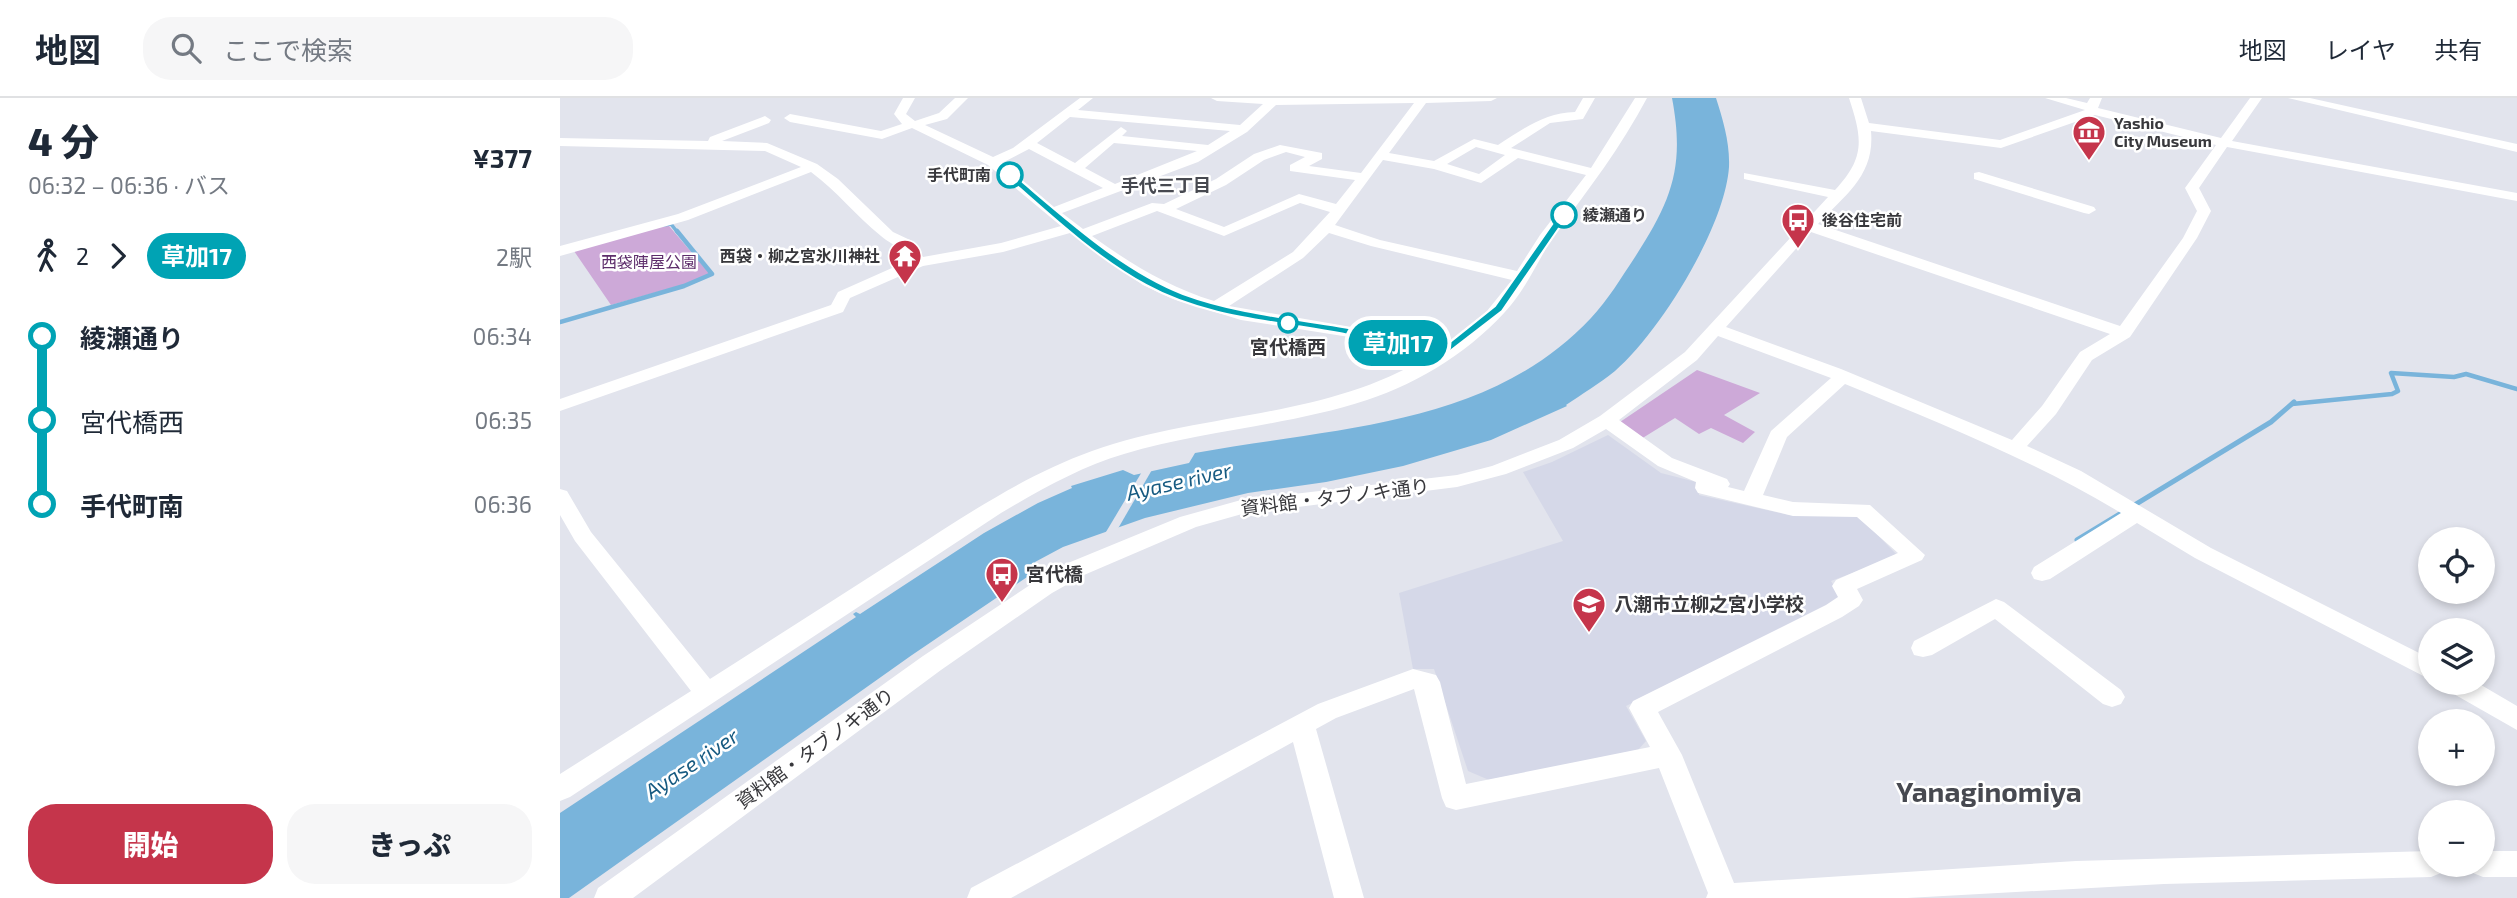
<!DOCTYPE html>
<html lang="ja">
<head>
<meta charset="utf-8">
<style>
  :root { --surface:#fff; --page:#f6f6f7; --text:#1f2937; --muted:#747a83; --line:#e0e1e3; --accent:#c5354b }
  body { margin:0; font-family:"Exo 2","Noto Sans JP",sans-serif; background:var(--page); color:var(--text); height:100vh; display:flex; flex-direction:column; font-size:26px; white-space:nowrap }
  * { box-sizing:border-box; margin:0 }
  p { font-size:23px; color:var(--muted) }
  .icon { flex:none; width:38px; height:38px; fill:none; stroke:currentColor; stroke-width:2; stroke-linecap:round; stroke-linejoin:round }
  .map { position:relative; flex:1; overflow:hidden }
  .drawer { display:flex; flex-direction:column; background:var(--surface); width:560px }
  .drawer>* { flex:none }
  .badge { padding:0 14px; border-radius:23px; font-size:24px; line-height:46px }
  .tools { position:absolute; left:1858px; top:429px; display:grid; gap:14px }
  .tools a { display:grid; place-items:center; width:77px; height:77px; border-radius:50%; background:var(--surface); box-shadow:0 4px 10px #0003; font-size:35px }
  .map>.badge { position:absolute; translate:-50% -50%; box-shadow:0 0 0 4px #fff }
  .legs { display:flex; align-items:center; gap:10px; height:77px; padding:0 28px; font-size:23px }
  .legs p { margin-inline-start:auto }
  .headline { display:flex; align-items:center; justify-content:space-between; height:119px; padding:0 28px }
  h1 { font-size:38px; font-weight:800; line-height:52px }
  .action { display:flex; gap:14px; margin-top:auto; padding:14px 28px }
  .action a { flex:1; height:80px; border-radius:28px; background:var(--accent); color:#fff; font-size:28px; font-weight:800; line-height:80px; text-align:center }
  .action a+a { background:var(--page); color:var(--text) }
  ul { padding:0 28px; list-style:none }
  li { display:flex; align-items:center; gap:24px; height:84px; font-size:26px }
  li i { display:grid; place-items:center; width:10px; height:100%; margin:0 9px; background:currentColor }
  li i::after { content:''; width:18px; height:18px; margin:-9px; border:5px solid; border-radius:50%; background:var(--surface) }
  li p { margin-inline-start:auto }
  li:first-child i { background:linear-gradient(#0000 50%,currentColor 0) }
  li:last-child i { background:linear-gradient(currentColor 50%,#0000 0) }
  header { display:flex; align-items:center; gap:42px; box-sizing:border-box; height:98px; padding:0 35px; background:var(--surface); border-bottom:2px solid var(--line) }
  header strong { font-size:33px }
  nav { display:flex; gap:38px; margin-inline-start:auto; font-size:24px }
  .search { width:490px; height:63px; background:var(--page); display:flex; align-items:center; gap:18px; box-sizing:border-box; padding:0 24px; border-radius:28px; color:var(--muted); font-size:26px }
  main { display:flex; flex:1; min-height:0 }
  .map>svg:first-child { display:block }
  .built { fill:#d5d8e8 }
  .green { fill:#cda9d8 }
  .water { fill:#79b4db }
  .pier { fill:#e2e4ed }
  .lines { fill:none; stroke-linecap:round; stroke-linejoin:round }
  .stream-far2 { stroke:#79b4db; stroke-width:3.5 }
  .stream-far1 { stroke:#79b4db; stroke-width:4.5 }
  .stream { stroke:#79b4db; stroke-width:5 }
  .minor { fill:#fff; fill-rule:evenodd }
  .line-1 { fill:#00a3b4; stroke:#fff; stroke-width:2 }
  .stop-1-dot { fill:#fff; stroke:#00a3b4; stroke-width:3.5 }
  .labels { text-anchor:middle; stroke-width:5; stroke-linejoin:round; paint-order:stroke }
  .far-poi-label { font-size:16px; font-weight:bold; fill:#38383c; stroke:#fff; text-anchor:start }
  .far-stop-label { font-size:16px; font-weight:bold; fill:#38383c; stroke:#fff; text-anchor:end }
  .far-park-label { font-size:16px; fill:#5d2d6b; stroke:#fff }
  .far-neighbourhood-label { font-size:18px; font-weight:bold; fill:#474950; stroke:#fff }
  .stop-label { font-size:19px; font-weight:bold; fill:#38383c; stroke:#fff }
  .street-label { font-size:19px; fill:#38383c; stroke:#fff }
  .poi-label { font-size:19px; font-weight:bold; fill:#38383c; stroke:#fff; text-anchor:start }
  .water-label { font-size:21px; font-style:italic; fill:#165a81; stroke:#fff }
  .near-quarter-label { font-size:28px; font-weight:bold; fill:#474950; stroke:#fff }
</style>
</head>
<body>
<header>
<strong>地図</strong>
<div class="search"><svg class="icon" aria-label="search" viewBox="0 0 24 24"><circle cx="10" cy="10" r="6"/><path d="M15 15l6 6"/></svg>ここで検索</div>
<nav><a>地図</a><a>レイヤ</a><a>共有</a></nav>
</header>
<main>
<section class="drawer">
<div class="headline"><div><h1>4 分</h1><p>06:32 – 06:36 · バス</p></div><b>¥377</b></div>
<div class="legs"><svg class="icon" aria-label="walk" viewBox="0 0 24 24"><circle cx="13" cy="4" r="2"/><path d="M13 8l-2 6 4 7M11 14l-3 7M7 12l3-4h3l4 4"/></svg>2<svg class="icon" aria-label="forward" viewBox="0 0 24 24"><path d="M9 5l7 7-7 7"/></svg><b class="badge" style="background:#00a3b4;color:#fff">草加17</b><p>2駅</p></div>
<ul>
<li><i style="color:#00a3b4"></i><b>綾瀬通り</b><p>06:34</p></li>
<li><i style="color:#00a3b4"></i><span>宮代橋西</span><p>06:35</p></li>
<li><i style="color:#00a3b4"></i><b>手代町南</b><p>06:36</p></li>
</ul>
<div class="action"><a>開始</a><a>きっぷ</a></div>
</section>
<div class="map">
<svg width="1957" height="800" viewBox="0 0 1957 800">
  <rect width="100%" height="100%" fill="#e2e4ed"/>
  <path class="built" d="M 1048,337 L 1101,375 L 1140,385 L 1139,397 L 1229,417 L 1286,415 L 1300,419 L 1338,458 L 1271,483 L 1282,501 L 1066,608 L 1086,643 L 1078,652 L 929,682 L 908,673 L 874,571 L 853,571 L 839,495 L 1003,443 L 963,374 L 992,364 Z"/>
  <path class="green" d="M 104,128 L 109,128 L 150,176 L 122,187 L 51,207 L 14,153 Z
    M 1137,272 L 1200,295 L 1164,317 L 1195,334 L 1183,345 L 1151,330 L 1139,336 L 1115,320 L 1081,341 L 1060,324 Z"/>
  <path class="water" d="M 1112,0 L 1156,0 C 1163,22 1170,45 1169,69 C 1165,129 1100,234 1055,273 C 1039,286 1022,296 1006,307 L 1007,308 L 931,342 L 843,368 L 766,384 L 688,395 L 585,420 L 503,449 L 475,464 L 479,471 L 352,557 L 9,800 L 0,800 L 0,715 L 296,519 L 293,516 L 296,514 L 300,516 L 424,435 L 478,405 L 512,390 L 511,388 L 563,372 L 574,377 L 629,365 L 635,355 C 775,329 929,329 1031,220 C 1048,202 1061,180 1075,159 C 1112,102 1125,68 1112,0 Z"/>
  <path class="pier" d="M 593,370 L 556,434 L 543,439 L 583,372 Z"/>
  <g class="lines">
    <path class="stream-far2" d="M 104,127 L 111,126 L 118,135"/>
    <path class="stream-far1" d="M 0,224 L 124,188 L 152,176 L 117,133
      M 1732,306 L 1832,296 L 1838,293 L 1831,275 L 1894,279 L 1906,276 L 1957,291"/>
    <path class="stream" d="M 1517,442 L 1711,324 L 1734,304"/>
    <path class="minor" d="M 343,0 L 355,0 L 346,16 L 355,23 L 379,15 L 395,0 L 408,0 L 387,21 L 365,27 L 433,59 L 453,50 L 520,0 L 533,0 L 518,12 L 680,27 L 703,6 L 657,3 L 651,0 L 937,0 L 931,3 L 866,5 L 829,55 L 874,63 L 914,41 L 938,47 C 963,31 984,15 1015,14 L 1023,0 L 1035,0 L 1023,21 L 990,25 L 951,50 L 1031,70 L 1075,0 L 1087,0 C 1061,49 1029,91 996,135 C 980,158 969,185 951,207 C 915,250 860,285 807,302 C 728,328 644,332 564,356 C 520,369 480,392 441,415 L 10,699 L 0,703 L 0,676 L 131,593 L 15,443 L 0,417 L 0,391 L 7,393 L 31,434 L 150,581 C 216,539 281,497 347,455 C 406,417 465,377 532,353 C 643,314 765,321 867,259 L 802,241 L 681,222 L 613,201 L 583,187 L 510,135 L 443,154 L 363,168 L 290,200 L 283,214 L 0,313 L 0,301 L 271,207 L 278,194 L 350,162 C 337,145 334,149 321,138 C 296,118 277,93 251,74 L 128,122 L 0,158 L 0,148 L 118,116 L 241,69 L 205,53 L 0,48 L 0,40 L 148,43 L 150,39 L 205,18 L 211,22 L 209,25 L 162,43 L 207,45 L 257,66 L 278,81 L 333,134 L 350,142 L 363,159 L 441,145 L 501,128 L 428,67 L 352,30 L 322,41 L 230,24 L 224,20 L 230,16 L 321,33 L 342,26 L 334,16 ZM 854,5 L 801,75 L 749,68 L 762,61 L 762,55 L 720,47 L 694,56 L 656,81 L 604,106 L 592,105 L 523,131 L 502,115 L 638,64 L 687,34 L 716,7 ZM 510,19 L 670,33 L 648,47 L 562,38 L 567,33 L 561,29 L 515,65 L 477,45 ZM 554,45 L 637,53 L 555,86 L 525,70 ZM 916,49 L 945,57 L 919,76 L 887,66 ZM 469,51 L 543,90 L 494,109 L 442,65 ZM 726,54 L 745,59 L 730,67 L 730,73 L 795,82 L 776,106 L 739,96 L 664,129 L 616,111 L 666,87 L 704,62 ZM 958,60 L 1026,77 L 980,137 L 957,173 L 820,142 L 775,127 L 823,62 L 874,71 L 921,85 ZM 740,105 L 770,114 L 733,154 L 654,203 C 608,189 571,166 532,138 L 597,113 L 664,138 ZM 769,135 L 811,148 L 952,182 L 927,213 L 879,251 L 803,231 L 669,208 L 743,160 Z
      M 1289,0 L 1301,0 L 1309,25 L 1440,42 L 1525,12 L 1485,0 L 1506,0 L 1527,5 L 1530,0 L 1542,0 L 1538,10 L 1661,40 L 1690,0 L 1702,0 L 1672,43 L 1957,95 L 1957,103 L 1667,49 L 1639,90 L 1651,113 L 1637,140 L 1570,239 L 1532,262 L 1496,316 L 1467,348 L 1521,373 L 1651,450 L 1871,561 L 1871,582 L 1635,460 L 1577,425 L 1490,481 L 1482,483 L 1474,481 L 1471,475 L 1474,469 L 1561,415 C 1473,362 1379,325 1285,286 L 1227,339 L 1203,397 L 1233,404 L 1310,407 L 1365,457 L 1362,462 L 1297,491 L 1303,502 L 1299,508 L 1282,519 L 1098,614 L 1122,657 L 1174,785 L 1516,763 L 1871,753 L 1871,766 L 1886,766 L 1881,775 L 1871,779 L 1604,786 L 1347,800 L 1146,800 L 1148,795 L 1099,670 L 896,712 L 886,709 L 882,700 L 854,591 L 776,620 L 756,631 L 804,800 L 774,800 L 733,644 L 451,800 L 407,800 L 411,790 L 758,606 L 853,571 L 876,577 L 880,584 L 906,686 L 1090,649 L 1069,610 L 1073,603 L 1266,507 L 1278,499 L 1272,488 L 1276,482 L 1338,455 L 1297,419 L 1233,418 L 1138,395 L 1135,390 L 1136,384 L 1098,368 L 1046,331 L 1013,350 L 946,376 L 897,389 L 682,416 L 636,429 L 524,477 L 492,495 L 381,572 L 73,800 L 34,800 L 38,790 L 363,558 L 476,483 L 508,465 L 620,419 L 681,402 L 897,377 L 932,368 L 999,342 L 1040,318 L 1125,254 L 1268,99 L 1184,81 L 1184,75 L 1275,92 C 1306,59 1302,40 1289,0 ZM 1535,17 L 1656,47 L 1625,90 L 1637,113 L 1623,140 L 1560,228 L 1258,126 C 1286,96 1315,77 1311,33 L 1441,50 ZM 1251,134 L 1550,236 L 1520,254 L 1482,308 L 1452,342 L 1281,271 L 1166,229 ZM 1158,238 L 1271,280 L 1211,333 L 1184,393 L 1168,389 L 1170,386 L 1167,381 L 1112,360 L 1059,322 L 1137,262 Z
      M 1728,0 L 1750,0 L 1957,46 L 1957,54 Z
      M 1419,74 L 1534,109 L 1536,112 L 1529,116 L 1524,115 L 1414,81 L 1414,75 Z
      M 1436,501 L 1444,504 L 1561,592 L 1565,599 L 1561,606 L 1552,609 L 1543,606 L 1435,521 L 1372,557 L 1363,559 L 1354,557 L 1351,550 L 1354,543 Z
      M 1882,584 L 1916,584 L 1957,608 L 1957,632 L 1885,591 Z
      M 1923,753 L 1957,753 L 1957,779 L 1923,779 L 1913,775 L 1908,766 L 1923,766 Z"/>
  </g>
  <path class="line-1" d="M 447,76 L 453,76 C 503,118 561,172 623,196 C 680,217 741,221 801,232 C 827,237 853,246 879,253 L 935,208 L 1000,115 L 1008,117 L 942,213 L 881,260 C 855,254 829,245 803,240 C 731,223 653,224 586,187 C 535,159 490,117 447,79 Z"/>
  <defs>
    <symbol id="museum-pin" viewBox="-11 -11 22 30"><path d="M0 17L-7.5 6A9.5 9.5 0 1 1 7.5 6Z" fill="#c5354b" stroke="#fff"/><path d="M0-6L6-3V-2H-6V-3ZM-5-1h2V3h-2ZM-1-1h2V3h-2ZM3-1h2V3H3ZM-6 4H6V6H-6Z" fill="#fff"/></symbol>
    <symbol id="bus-pin" viewBox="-11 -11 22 30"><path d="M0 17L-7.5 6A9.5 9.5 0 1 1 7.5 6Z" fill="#c5354b" stroke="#fff"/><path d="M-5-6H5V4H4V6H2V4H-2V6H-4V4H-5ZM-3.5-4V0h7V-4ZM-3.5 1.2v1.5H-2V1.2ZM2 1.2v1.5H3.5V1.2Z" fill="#fff"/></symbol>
    <symbol id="temple-pin" viewBox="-11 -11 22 30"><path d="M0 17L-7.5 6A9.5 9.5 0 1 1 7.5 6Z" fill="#c5354b" stroke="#fff"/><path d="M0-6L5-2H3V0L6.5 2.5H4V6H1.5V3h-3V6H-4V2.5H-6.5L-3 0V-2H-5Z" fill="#fff"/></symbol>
    <symbol id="school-pin" viewBox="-11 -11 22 30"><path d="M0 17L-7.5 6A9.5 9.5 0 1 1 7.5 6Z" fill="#c5354b" stroke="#fff"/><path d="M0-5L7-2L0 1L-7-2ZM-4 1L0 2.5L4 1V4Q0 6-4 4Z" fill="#fff"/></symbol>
  </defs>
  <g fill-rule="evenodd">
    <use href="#museum-pin" x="1510" y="15" width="38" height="52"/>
    <use href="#bus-pin" x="1219" y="103" width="38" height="52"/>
    <use href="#temple-pin" x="326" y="139" width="38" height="52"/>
    <use href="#bus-pin" x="423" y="457" width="38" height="52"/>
    <use href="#school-pin" x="1010" y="487" width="38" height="52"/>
  </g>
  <g class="stop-1-dot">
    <circle cx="450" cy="77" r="12"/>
    <circle cx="1004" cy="117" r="12"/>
    <circle cx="728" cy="225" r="9"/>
  </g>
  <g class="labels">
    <g class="far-poi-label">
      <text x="1554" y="31">Yashio<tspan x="1554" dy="18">City Museum</tspan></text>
      <text x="1262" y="128">後谷住宅前</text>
      <text x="320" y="164" text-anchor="end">西袋・柳之宮氷川神社</text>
    </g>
    <g class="far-stop-label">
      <text x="431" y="83">手代町南</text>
      <text x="1023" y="123" text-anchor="start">綾瀬通り</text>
    </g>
    <g class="far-park-label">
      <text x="89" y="170">西袋陣屋公園</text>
    </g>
    <g class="far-neighbourhood-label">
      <text x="606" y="94">手代三丁目</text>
    </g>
    <g class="stop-label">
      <text x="728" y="256">宮代橋西</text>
    </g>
    <g class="street-label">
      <text transform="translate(775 399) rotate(-7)" y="7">資料館・タブノキ通り</text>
      <text transform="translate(255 650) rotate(-36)" y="7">資料館・タブノキ通り</text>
    </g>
    <g class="poi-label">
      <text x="466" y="483">宮代橋</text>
      <text x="1054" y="513">八潮市立柳之宮小学校</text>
    </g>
    <g class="water-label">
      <text transform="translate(619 384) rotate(-13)" y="7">Ayase river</text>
      <text transform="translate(132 666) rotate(-34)" y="7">Ayase river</text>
    </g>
    <g class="near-quarter-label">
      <text x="1429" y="704">Yanaginomiya</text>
    </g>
  </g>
</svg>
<div class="tools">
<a><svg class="icon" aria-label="locate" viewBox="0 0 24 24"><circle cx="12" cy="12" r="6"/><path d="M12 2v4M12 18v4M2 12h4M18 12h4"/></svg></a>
<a><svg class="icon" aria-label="layers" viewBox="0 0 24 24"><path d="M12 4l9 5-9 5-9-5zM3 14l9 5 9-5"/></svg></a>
<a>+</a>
<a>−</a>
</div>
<b class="badge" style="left:838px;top:245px;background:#00a3b4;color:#fff">草加17</b>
</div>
</main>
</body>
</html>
